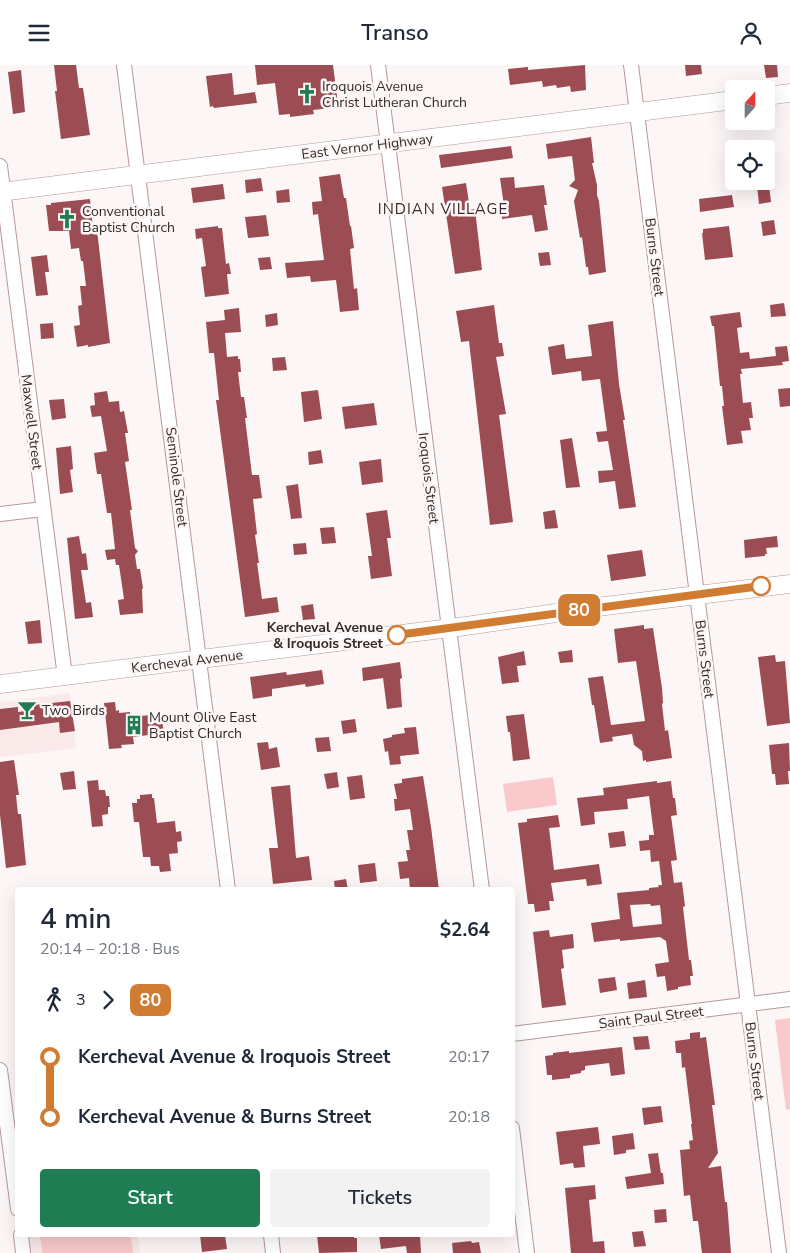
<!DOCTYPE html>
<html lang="en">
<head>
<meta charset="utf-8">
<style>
  :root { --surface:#fff; --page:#f2f2f3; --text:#1f2937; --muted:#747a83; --accent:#207d53 }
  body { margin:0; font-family:"Nunito Sans",sans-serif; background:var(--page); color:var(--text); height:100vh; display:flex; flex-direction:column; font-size:19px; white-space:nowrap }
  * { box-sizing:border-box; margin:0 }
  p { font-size:16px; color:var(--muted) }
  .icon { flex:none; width:28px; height:28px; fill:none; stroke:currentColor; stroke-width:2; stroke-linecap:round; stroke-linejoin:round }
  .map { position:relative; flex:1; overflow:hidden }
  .drawer { position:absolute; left:15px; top:822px; width:500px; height:350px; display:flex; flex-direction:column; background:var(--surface); border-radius:5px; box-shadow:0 5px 20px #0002 }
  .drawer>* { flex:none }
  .badge { padding:0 10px; border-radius:8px; font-size:18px; line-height:32px }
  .needle { width:32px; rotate:21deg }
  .tools { position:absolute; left:725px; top:15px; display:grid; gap:10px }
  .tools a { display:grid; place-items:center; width:50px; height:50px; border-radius:5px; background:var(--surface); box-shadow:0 5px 20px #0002; font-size:25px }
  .map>.badge { position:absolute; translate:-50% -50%; box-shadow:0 0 0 2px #fff }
  .legs { display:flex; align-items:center; gap:8px; height:55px; padding:0 25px; font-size:16px }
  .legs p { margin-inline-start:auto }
  .head { display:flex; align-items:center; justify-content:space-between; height:85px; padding:0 25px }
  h1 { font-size:28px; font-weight:600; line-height:38px }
  .primary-button { display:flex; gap:10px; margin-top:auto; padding:10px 25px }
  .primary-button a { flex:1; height:58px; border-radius:5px; background:var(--accent); color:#fff; font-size:20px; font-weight:600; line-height:58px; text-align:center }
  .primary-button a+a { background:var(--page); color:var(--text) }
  ul { padding:0 25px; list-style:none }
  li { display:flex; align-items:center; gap:18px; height:60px; font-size:19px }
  li i { display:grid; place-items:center; width:8px; height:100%; margin:0 6px; background:currentColor }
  li i::after { content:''; width:12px; height:12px; margin:-6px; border:4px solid; border-radius:50%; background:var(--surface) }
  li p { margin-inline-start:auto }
  li:first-child i { background:linear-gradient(#0000 50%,currentColor 0) }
  li:last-child i { background:linear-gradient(currentColor 50%,#0000 0) }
  header { display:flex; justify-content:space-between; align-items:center; height:65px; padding:0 25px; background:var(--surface); font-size:22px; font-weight:600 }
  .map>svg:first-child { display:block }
  .built { fill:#f9e9e9 }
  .green { fill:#f9c9cb }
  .building { fill:#9c4c53; fill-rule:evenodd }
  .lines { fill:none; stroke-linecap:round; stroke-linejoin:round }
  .minor-casing { stroke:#b59898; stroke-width:16 }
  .tertiary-casing { stroke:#b59898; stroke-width:19 }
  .minor { stroke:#fff; stroke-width:14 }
  .tertiary { stroke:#fff; stroke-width:18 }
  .line-1-casing { stroke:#fff; stroke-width:11 }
  .line-1 { stroke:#d07c32; stroke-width:8 }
  .stop-1-dot { fill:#fff; stroke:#d07c32; stroke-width:2.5 }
  .labels { text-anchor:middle; stroke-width:5; stroke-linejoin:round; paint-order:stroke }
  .poi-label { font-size:14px; fill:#352929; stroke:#fdf6f6; text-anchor:start }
  .street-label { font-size:14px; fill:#352929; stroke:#fdf6f6 }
  .stop-label { font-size:14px; font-weight:bold; fill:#352929; stroke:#fdf6f6; text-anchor:end }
  .neighbourhood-label { font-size:15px; letter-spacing:1px; fill:#352929; stroke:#fdf6f6 }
</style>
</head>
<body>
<header><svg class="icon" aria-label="menu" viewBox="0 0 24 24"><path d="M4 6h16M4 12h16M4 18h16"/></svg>Transo<svg class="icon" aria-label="person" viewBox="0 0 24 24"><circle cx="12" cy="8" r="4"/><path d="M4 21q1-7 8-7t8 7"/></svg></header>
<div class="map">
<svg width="790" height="1188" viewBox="0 0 790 1188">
  <rect width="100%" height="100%" fill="#fdf6f6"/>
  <path class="built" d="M 70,628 L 76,683 L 0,692 L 0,637 Z
    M 21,1170 L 138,1170 L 140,1188 L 23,1188 Z"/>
  <path class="green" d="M 553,712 L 557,740 L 507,747 L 503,719 Z
    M 790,953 L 790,1044 L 786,1045 L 775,955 Z
    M 40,1170 L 131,1170 L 133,1188 L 42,1188 Z"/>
  <path class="building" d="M 54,0 L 76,0 L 79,23 L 83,23 L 90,70 L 61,74 L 55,26 L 57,26 Z
    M 255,0 L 333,0 L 338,39 L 331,40 L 331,43 L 313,45 L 314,49 L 290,52 L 290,49 L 279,50 L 275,18 L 257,20 Z
    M 585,0 L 586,25 L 571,27 L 570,21 L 557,23 L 556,20 L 543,22 L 542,16 L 510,20 L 508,4 L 528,2 L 528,5 Z
    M 685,0 L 701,0 L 702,9 L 686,11 Z
    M 764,0 L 777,0 L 778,12 L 766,13 Z
    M 21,5 L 25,47 L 13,49 L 8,7 Z
    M 232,8 L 234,30 L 255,27 L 257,38 L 214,43 L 213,41 L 210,42 L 206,11 Z
    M 591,72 L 594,98 L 592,98 L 597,120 L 597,130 L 599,136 L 606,207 L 589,210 L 588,202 L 586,202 L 582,172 L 580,173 L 574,136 L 578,125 L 569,121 L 575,115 L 572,91 L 548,94 L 546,79 Z
    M 511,81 L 513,93 L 441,103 L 439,90 Z
    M 340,109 L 344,133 L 346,133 L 350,161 L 351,161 L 354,183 L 350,184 L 354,224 L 357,223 L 359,245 L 340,247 L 336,215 L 311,217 L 310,211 L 287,213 L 285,198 L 324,195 L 318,149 L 313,150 L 312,137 L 322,136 L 319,112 Z
    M 514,112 L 515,123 L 544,120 L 547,140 L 544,140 L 548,165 L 535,167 L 532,150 L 502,154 L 501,141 L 504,141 L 500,113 Z
    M 261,113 L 263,126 L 246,128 L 245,115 Z
    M 466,118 L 470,145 L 475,144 L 482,205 L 455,209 L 442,122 Z
    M 223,119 L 225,134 L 193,138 L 191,123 Z
    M 769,120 L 771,137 L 759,139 L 757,121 Z
    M 289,124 L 290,137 L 277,138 L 276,126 Z
    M 732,130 L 734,142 L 700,147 L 699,134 Z
    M 90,134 L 93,165 L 97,165 L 110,278 L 88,282 L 88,280 L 77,282 L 74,261 L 80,260 L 78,241 L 82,240 L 80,221 L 86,221 L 83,196 L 81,196 L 79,183 L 71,184 L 69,166 L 49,166 L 46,140 L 51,140 L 51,138 Z
    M 266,150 L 269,171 L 248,173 L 245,152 Z
    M 774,155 L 776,169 L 763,171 L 761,157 Z
    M 218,161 L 218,163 L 222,163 L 226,199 L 229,198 L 231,209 L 227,209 L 229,229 L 205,232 L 201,202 L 206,201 L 202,173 L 196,174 L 195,164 Z
    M 729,161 L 733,192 L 705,195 L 702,168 L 703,168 L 703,164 Z
    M 549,187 L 551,200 L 540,201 L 538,188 Z
    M 47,190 L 49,207 L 45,207 L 48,230 L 36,231 L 31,192 Z
    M 270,192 L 272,204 L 260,205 L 258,193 Z
    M 784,238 L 786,251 L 771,252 L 770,240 Z
    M 494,240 L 499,278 L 502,278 L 504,291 L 496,292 L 506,349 L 499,350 L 513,457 L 490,460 L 469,276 L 461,277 L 456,246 Z
    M 239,243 L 241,267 L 225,268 L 227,292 L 238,291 L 238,294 L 240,294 L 241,307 L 238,307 L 241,332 L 244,332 L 247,353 L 245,353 L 252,410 L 259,410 L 262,433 L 253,434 L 257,469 L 255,470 L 259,498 L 257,498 L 262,534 L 277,532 L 279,547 L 245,552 L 216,335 L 219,335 L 214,288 L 209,288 L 206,257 L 225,255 L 224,245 Z
    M 740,247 L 742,262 L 737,263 L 740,288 L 749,287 L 750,294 L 776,291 L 775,282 L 787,281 L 789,296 L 782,297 L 783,300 L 741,304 L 742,309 L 740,309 L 743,338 L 751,337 L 753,353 L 749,353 L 751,365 L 741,366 L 743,378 L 727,380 L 722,341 L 724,341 L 722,321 L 720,321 L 714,261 L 712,261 L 710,251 Z
    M 277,248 L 278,260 L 266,262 L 265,250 Z
    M 613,256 L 619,319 L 625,355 L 623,355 L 636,442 L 619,444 L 615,416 L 599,418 L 598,406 L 613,405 L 608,376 L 598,377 L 596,367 L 607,366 L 600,314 L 582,316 L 581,306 L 552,310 L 548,282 L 564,279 L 566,294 L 592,291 L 588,260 Z
    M 53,258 L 54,273 L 41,274 L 40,259 Z
    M 285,292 L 287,305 L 273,306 L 272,293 Z
    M 790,323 L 790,341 L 780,342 L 778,324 Z
    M 318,325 L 322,354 L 304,357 L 301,327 Z
    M 107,326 L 109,337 L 119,336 L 120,347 L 124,346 L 128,368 L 125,368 L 129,396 L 125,397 L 132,445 L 130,445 L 135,483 L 138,486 L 135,490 L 137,504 L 140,504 L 143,523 L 142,524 L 143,548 L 120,550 L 118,535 L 124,534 L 119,500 L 116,500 L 115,494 L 107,495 L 105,485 L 115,484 L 111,448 L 107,448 L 101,409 L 97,409 L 94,388 L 107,386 L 101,351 L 92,352 L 90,341 L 95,340 L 94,328 Z
    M 64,334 L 66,353 L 52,355 L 49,335 Z
    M 374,338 L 377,360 L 345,364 L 342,342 Z
    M 572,373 L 580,422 L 566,423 L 560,375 Z
    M 71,381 L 73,404 L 70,405 L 73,427 L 60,429 L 56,383 Z
    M 321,385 L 323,398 L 309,400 L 308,387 Z
    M 381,394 L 383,417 L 362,420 L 359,397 Z
    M 298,419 L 302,453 L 291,454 L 286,421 Z
    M 387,445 L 391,473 L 387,473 L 392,511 L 371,514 L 368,491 L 372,491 L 366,448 Z
    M 555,445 L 558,463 L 545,464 L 543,447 Z
    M 334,462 L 336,478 L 322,479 L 320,463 Z
    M 79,471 L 82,489 L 86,488 L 88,505 L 81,505 L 86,538 L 91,537 L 93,552 L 75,554 L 67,473 Z
    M 777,471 L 778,482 L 766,483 L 767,489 L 765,489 L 765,491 L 745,493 L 744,475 Z
    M 306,478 L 307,489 L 294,490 L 293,479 Z
    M 642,485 L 646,511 L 611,516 L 607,490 Z
    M 313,539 L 315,554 L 303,555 L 301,541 Z
    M 40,555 L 42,578 L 28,579 L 25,557 Z
    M 644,560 L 644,564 L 653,563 L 662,623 L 663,638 L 662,639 L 665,666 L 668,665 L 672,693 L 646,697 L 646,695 L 643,696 L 642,686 L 634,680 L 632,669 L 612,672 L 613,676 L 600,678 L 594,640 L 592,640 L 588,613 L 603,611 L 611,660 L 645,656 L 636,596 L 618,598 L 614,564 Z
    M 572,585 L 573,597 L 560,598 L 558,587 Z
    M 524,586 L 526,600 L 517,601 L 519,617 L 502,619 L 498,592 Z
    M 775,590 L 776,597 L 785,596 L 790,658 L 767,661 L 758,592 Z
    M 400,597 L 402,613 L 400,614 L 402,642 L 387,644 L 383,613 L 363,616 L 362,603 Z
    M 322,605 L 324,619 L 306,622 L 305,619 L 272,624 L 272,631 L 253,634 L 250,612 L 286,607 L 287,610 Z
    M 70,636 L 75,666 L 60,668 L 59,657 L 0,665 L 0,644 L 18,642 L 18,647 L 34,645 L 34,640 Z
    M 115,637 L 116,646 L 119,645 L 119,648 L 130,647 L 130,652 L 161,649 L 164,668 L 133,672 L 134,679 L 121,680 L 122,683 L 109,684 L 104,638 Z
    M 524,649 L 530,694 L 513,696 L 510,667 L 508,667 L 506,651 Z
    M 355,654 L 357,667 L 343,669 L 341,656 Z
    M 416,662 L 419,689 L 400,691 L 401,699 L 390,700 L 388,686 L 385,687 L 383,674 L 392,672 L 392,670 L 405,668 L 404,663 Z
    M 329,672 L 331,686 L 317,687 L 315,673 Z
    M 268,677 L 269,684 L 277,682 L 280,702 L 261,705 L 257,678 Z
    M 789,678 L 790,706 L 788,706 L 789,719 L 776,720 L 775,709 L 772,709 L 769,680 Z
    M 14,695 L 19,730 L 16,730 L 18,749 L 21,749 L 26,800 L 6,803 L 0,750 L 0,697 Z
    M 74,706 L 76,724 L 63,725 L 60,708 Z
    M 337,707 L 339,722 L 327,724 L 324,709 Z
    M 362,710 L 365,733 L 350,735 L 347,712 Z
    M 423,711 L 431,762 L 439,825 L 410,825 L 409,813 L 400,814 L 398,797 L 408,796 L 406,785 L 410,785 L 407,765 L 413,765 L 410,744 L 395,746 L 394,734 L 397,734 L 394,719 L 402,718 L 402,714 Z
    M 98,715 L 99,725 L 105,725 L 106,731 L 109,731 L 110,742 L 108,742 L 108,749 L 102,750 L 103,761 L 92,762 L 87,716 Z
    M 657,716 L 657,718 L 671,716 L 673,733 L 675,733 L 677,750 L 671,751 L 677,795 L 671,796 L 674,818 L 682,817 L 685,841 L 683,842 L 689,895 L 691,895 L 693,911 L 690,911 L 691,920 L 678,922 L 678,924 L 667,926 L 665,911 L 657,912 L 655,899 L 669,897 L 666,876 L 660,872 L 620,876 L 620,874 L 594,877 L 591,858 L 620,854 L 617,828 L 649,825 L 649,823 L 659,822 L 658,820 L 662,820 L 659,796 L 651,797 L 650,785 L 640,786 L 639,776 L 649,775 L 649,770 L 654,770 L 649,731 L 627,734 L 628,744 L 594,747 L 595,759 L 581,761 L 577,733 L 604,730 L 603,723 ZM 650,839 L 651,841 L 660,840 L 662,859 L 633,862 L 630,840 Z
    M 290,720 L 296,793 L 309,791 L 312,815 L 273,819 L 269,783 L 278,783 L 271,722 Z
    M 152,729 L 152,733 L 154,733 L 157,758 L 175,756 L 176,767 L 181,766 L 182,776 L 177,777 L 178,788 L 169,789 L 171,806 L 160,807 L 159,801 L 151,801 L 150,792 L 143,792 L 139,757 L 134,757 L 132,738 L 137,738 L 137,734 L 140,734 L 140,730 Z
    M 558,750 L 560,762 L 549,763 L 554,805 L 599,799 L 602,819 L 587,821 L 586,814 L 551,818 L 554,836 L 549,836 L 550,845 L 535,847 L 534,839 L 528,839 L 518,758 L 527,757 L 527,754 Z
    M 624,766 L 626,781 L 610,783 L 608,768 Z
    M 375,798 L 377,816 L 360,818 L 358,800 Z
    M 346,814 L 348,825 L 335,825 L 334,816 Z
    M 549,865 L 550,872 L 573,869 L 574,883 L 562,885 L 564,903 L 561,904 L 566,940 L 542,943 L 533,867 Z
    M 615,912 L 617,925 L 600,928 L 598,914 Z
    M 645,915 L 647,932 L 629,934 L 627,918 Z
    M 700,967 L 700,973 L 706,972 L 715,1040 L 712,1040 L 718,1088 L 708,1103 L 721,1101 L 725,1137 L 727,1137 L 731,1188 L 702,1188 L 698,1156 L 693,1156 L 690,1130 L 684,1131 L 680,1085 L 690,1084 L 689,1076 L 693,1075 L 691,1059 L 692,1059 L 685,1002 L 682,1003 L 681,988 L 676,988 L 675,976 L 690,974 L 690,968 Z
    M 648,971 L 650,984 L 635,985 L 633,972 Z
    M 622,982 L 625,1009 L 611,1011 L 609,998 L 585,1001 L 585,1005 L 581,1006 L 581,1008 L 570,1010 L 570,1013 L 552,1015 L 552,1010 L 547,1010 L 545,991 L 553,990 L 553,988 L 569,986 L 569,988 Z
    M 661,1041 L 663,1057 L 644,1060 L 642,1043 Z
    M 598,1062 L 600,1079 L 583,1081 L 585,1102 L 574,1103 L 573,1098 L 560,1100 L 556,1067 Z
    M 633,1068 L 635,1084 L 626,1085 L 626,1088 L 614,1090 L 612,1071 Z
    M 658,1088 L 661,1108 L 663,1108 L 664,1119 L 627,1124 L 625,1112 L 651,1108 L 648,1089 Z
    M 595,1120 L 596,1134 L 589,1135 L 593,1177 L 604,1176 L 605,1188 L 571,1188 L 565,1123 Z
    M 666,1144 L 667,1157 L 655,1158 L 654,1145 Z
    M 643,1166 L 646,1181 L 634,1182 L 632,1167 Z
    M 200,1170 L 225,1170 L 227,1184 L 202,1187 Z
    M 317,1170 L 354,1170 L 354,1173 L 357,1173 L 357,1187 L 319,1188 Z
    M 379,1170 L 420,1170 L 421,1188 L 407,1188 L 406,1181 L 381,1184 Z
    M 471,1176 L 472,1178 L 479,1177 L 481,1188 L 453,1188 L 452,1178 Z"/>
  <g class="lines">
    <defs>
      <path id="minor" d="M 124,0 L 228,825
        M 378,0 L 482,825
        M 631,0 L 779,1188
        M 0,101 L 65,612
        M 0,449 L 43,444
        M 512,969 L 790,934
        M 0,1005 L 18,1144
        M 512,1063 L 527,1188
        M 21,1170 L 23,1188
        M 271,1170 L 273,1188"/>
      <path id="tertiary" d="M 766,31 L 790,28
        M 0,127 L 734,35
        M 0,619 L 466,561 L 605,541 L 790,519"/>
    </defs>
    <use href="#minor" class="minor-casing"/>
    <use href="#tertiary" class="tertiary-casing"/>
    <use href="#minor" class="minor"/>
    <use href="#tertiary" class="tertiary"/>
  </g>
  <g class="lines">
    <defs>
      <path id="line-1" d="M 397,570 L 761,521"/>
    </defs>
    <use href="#line-1" class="line-1-casing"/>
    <use href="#line-1" class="line-1"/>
  </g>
  <defs>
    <symbol id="church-bare" viewBox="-9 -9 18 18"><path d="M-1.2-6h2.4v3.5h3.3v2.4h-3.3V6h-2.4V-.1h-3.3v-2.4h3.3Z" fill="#207d53" stroke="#fdf6f6" stroke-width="2.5" paint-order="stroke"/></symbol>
    <symbol id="bar-bare" viewBox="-9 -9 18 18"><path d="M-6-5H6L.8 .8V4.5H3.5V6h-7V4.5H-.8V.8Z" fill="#207d53" stroke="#fdf6f6" stroke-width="2.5" paint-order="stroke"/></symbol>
    <symbol id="building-bare" viewBox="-9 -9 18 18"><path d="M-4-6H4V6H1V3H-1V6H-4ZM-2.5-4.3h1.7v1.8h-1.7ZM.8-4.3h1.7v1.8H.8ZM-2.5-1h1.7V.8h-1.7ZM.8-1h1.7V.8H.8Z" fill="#207d53" stroke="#fdf6f6" stroke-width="2.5" paint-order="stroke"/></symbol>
  </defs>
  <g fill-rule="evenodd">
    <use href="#church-bare" x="293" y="15" width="28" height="28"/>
    <use href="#church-bare" x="53" y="140" width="28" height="28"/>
    <use href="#bar-bare" x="13" y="631" width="28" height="28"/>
    <use href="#building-bare" x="120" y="646" width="28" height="28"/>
  </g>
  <g class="stop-1-dot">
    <circle cx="761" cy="521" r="9"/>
    <circle cx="397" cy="570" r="9"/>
  </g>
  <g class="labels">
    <g class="poi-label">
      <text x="322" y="26">Iroquois Avenue<tspan x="322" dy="16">Christ Lutheran Church</tspan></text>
      <text x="82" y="151">Conventional<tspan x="82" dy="16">Baptist Church</tspan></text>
      <text x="42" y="650">Two Birds</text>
      <text x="149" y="657">Mount Olive East<tspan x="149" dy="16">Baptist Church</tspan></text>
    </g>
    <g class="street-label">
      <text transform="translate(367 81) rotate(-7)" y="5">East Vernor Highway</text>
      <text transform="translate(655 192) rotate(83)" y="5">Burns Street</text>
      <text transform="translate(32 357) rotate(83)" y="5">Maxwell Street</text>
      <text transform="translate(177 412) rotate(83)" y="5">Seminole Street</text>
      <text transform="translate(429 413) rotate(83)" y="5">Iroquois Street</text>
      <text transform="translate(705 594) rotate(83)" y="5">Burns Street</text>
      <text transform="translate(187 596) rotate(-7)" y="5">Kercheval Avenue</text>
      <text transform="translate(651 952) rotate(-7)" y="5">Saint Paul Street</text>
      <text transform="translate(755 996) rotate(83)" y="5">Burns Street</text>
    </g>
    <g class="stop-label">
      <text x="383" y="567">Kercheval Avenue<tspan x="383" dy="16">&amp; Iroquois Street</tspan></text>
    </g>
    <g class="neighbourhood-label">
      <text x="443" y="149">INDIAN VILLAGE</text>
    </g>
  </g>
</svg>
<div class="tools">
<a><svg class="needle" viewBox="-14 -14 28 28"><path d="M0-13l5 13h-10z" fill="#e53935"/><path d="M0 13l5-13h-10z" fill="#747a83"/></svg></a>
<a><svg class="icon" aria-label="locate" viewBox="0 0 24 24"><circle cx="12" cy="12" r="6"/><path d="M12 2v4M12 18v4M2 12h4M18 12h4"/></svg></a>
</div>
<b class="badge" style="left:579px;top:545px;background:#d07c32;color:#fff">80</b>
<section class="drawer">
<div class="head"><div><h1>4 min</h1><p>20:14 – 20:18 · Bus</p></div><b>$2.64</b></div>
<div class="legs"><svg class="icon" aria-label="walk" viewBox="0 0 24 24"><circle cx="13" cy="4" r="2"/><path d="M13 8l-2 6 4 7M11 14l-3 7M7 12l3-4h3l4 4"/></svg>3<svg class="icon" aria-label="forward" viewBox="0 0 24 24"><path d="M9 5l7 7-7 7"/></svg><b class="badge" style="background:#d07c32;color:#fff">80</b></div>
<ul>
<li><i style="color:#d07c32"></i><b>Kercheval Avenue &amp; Iroquois Street</b><p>20:17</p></li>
<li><i style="color:#d07c32"></i><b>Kercheval Avenue &amp; Burns Street</b><p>20:18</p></li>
</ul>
<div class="primary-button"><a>Start</a><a>Tickets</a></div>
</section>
</div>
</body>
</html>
